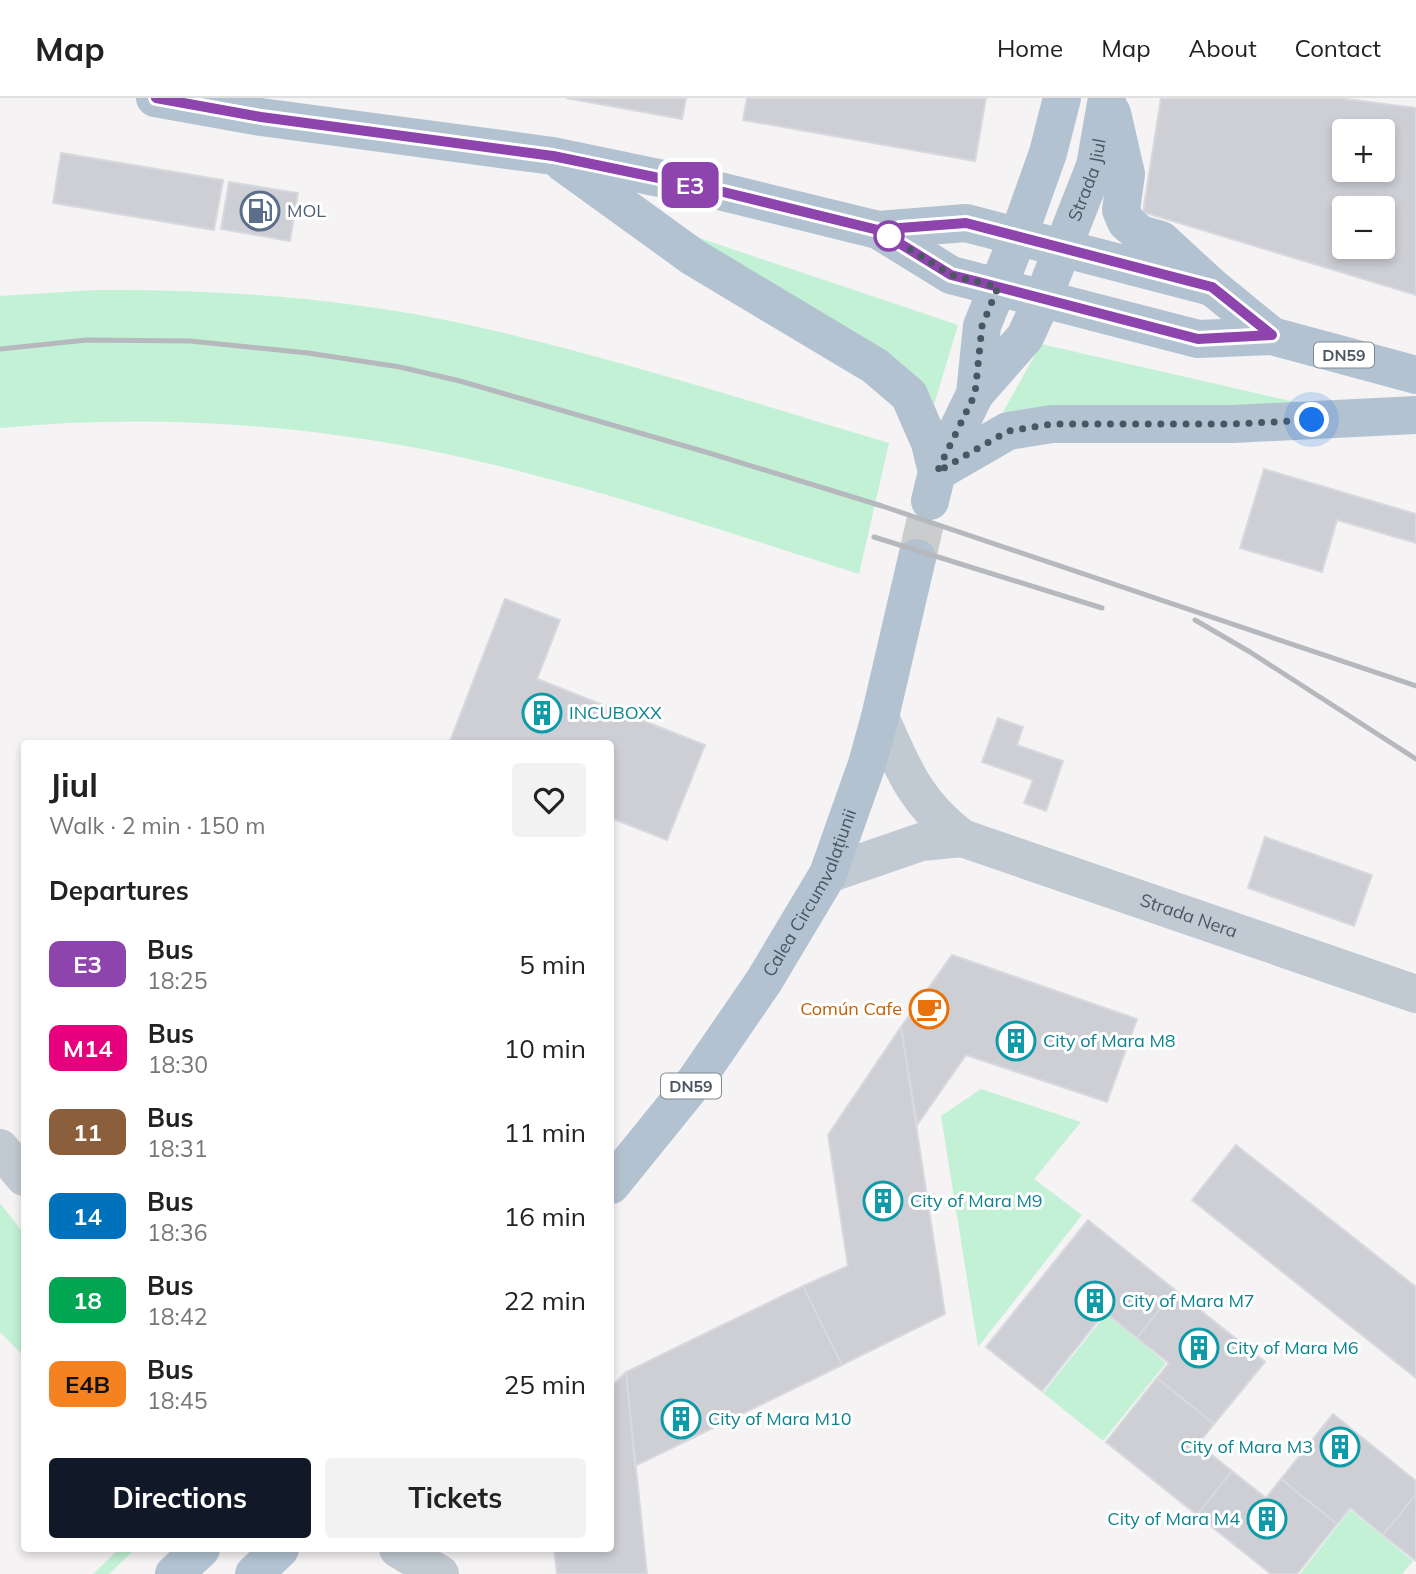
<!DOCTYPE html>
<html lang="en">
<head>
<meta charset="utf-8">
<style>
  :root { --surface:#fff; --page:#f2f2f2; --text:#222; --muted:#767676; --line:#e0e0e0; --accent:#111827 }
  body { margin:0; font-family:Mulish,sans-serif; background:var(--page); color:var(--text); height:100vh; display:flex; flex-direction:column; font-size:26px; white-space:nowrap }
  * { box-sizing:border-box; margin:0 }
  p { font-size:23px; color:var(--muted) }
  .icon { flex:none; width:38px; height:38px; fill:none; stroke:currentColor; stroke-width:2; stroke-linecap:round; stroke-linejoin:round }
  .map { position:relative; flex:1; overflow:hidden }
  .panel { position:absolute; left:21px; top:642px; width:593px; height:812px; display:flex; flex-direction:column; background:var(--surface); border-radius:7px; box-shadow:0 4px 10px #0003 }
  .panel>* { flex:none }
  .badge { padding:0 14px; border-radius:10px; font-size:24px; line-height:46px }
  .tools { position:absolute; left:1332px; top:21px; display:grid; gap:14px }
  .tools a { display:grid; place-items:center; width:63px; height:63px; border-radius:7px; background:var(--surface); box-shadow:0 4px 10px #0003; font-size:35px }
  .you { position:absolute; width:35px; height:35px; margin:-18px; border:5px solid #fff; border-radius:50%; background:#1a73e8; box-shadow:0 0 0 10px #1a73e833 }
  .map>.badge { position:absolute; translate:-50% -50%; box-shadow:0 0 0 4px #fff }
  h2 { padding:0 28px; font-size:26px; line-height:63px }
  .round { display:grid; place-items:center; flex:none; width:74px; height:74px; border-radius:7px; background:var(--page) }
  .headline { display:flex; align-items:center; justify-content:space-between; height:119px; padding:0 28px }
  h1 { font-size:33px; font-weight:700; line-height:52px }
  .cta { display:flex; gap:14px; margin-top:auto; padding:14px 28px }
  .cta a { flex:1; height:80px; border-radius:7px; background:var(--accent); color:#fff; font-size:28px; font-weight:700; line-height:80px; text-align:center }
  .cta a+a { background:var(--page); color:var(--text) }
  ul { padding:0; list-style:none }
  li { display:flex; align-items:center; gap:21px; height:84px; padding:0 28px }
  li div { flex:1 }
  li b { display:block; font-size:26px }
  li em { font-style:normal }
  li .badge { min-width:77px; font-weight:700; text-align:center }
  header { display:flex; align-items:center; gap:42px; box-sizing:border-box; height:98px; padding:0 35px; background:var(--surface); border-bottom:2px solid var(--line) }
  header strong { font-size:33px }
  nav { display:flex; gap:38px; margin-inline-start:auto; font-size:24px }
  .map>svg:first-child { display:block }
  .green { fill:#c3f1d5 }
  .building { fill:#cdcfd5; stroke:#d7d9de; stroke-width:2; fill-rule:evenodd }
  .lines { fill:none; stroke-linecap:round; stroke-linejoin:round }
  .major-tunnel { stroke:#caccce; stroke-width:38; stroke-dasharray:38 19; stroke-linecap:butt }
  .minor { stroke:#c1cad2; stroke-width:38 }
  .major { stroke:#b3c2d1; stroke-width:38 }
  .rail { stroke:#b5b8bd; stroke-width:5 }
  .line-casing { stroke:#fff; stroke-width:16 }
  .line { stroke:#8e44ad; stroke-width:10 }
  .walk { stroke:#4a5661; stroke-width:7; stroke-dasharray:0 12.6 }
  .stop-dot { fill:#fff; stroke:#8e44ad; stroke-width:3.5 }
  .labels { text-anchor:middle; stroke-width:6; stroke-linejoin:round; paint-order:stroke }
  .shield { fill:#fff; stroke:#808990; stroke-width:2 }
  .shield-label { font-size:16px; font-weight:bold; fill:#4a5661 }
  .street-label { font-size:18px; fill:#4a5661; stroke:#fff }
  .service-label { font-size:18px; fill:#4e5e75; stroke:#fff; text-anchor:start }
  .culture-label { font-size:18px; fill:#0d838f; stroke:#fff; text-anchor:start }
  .food-label { font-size:18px; fill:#c56008; stroke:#fff; text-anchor:end }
</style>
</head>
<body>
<header>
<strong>Map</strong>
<nav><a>Home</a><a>Map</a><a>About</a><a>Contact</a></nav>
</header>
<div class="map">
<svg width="1416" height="1476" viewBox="0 0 1416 1476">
  <rect width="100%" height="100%" fill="#f5f3f3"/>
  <path class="green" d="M 655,125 L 958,227 L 934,307 Z
    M 96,192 C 219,191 344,200 465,226 C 608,258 748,303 889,345 L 859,476 C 720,432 580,384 437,354 C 294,325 145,316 0,330 L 0,198 Z
    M 1041,246 L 1352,317 L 1233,309 L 1003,314 Z
    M 981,991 L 1081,1024 L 1034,1081 L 1082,1117 L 978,1249 L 941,1018 Z
    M 0,1105 L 24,1136 L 24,1259 L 0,1234 Z
    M 1106,1216 L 1166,1265 L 1103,1343 L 1043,1295 Z
    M 1350,1412 L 1413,1463 L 1402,1476 L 1300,1476 Z
    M 119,1451 L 135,1451 L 109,1476 L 93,1476 Z"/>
  <path class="building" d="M 566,0 L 686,0 L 682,21 Z
    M 747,0 L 986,0 L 975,63 L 743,22 Z
    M 1161,0 L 1338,0 L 1416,10 L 1416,197 L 1143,114 ZM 1344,33 L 1382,33 L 1382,72 L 1344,72 ZM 1344,110 L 1382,110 L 1382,149 L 1344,149 Z
    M 61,55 L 223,82 L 214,132 L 53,105 Z
    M 229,84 L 298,95 L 290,143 L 221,131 Z
    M 1264,371 L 1416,416 L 1416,445 L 1337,422 L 1322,474 L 1240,450 Z
    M 505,501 L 560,522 L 537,581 L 705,647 L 667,742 L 611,720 L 611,646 L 449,646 Z
    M 998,620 L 1023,629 L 1017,647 L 1063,663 L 1046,713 L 1024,705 L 1033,682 L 982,664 Z
    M 1265,739 L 1372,777 L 1354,828 L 1248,790 Z
    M 952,857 L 1137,921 L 1107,1004 L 966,957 L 917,1027 L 901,929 Z
    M 901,929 L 945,1216 L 842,1267 L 803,1188 L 848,1168 L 828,1037 Z
    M 1236,1047 L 1416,1189 L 1416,1280 L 1192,1102 Z
    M 1088,1122 L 1175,1192 L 1137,1240 L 1105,1214 L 1042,1293 L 986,1249 Z
    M 803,1188 L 842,1267 L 635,1368 L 626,1274 Z
    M 1175,1192 L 1265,1264 L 1214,1326 L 1157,1280 L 1169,1265 L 1137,1240 Z
    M 626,1274 L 647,1476 L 557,1476 L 554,1451 L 611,1451 L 611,1289 Z
    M 1157,1280 L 1214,1326 L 1198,1346 L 1232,1373 L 1197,1417 L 1106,1344 Z
    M 1333,1316 L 1416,1383 L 1416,1396 L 1383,1437 L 1350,1410 L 1337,1426 L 1281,1381 Z
    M 1232,1373 L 1266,1400 L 1281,1381 L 1337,1426 L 1297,1476 L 1271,1476 L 1197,1417 Z
    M 1416,1396 L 1416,1463 L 1383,1437 Z"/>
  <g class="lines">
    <path class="major-tunnel" d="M 917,460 L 930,403"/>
    <g class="minor">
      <path id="s1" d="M 880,619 C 903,671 915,704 962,740 L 1416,896"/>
      <path d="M 828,776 L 921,744 L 962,740"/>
      <path d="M 0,1050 L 24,1079"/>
      <path d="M 398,1451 L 440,1476"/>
    </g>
    <g class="major">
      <path d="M 155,0 L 261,19 L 553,58 L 707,90 L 878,132 L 966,125 L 1212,189"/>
      <path d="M 1112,15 L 1126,76 L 1121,112 L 1126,124 L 1140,136 L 1161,142 L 1212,189 L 1272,238"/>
      <path d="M 563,65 L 693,159 L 875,268 L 909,297 L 930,345 L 937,374"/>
      <path d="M 878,132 L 951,177 L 1198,241 L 1272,238 L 1416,277"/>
      <path d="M 975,296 L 982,228 L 1018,139 L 1048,55 L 1062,0"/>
      <path d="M 937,374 L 1008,333 L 1052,326 L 1233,326 L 1416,317"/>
      <path id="s2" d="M 930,403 L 937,374 L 975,296 L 1025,239 L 1043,200 L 1095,68 L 1107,0"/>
      <path id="s3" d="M 611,1087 L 696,982 L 764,883 L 828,776 L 867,666 L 880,619 L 917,460"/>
      <path d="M 174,1476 L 201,1451"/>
      <path d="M 254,1476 L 280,1451"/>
    </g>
    <path class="rail" d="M 0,251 L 87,242 L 190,243 L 308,255 L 400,269 L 460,283 L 709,355 L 882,408 L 1416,588
      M 874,439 L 1102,510
      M 1195,522 L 1250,554 L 1416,661"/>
  </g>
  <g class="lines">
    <defs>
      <path id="line" d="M 156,0 L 261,19 L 553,58 L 707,90 L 878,132 L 951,177 L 975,183 L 1198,241 L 1272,237 L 1212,189 L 966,125 L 900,130"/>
    </defs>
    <use href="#line" class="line-casing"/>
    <use href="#line" class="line"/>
    <path class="walk" d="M 889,138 L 951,177 L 998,189 L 982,228 L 975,296 L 937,374 L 1008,333 L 1052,326 L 1233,326 L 1312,322"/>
  </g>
  <defs>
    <symbol id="fuel-ring" viewBox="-11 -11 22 22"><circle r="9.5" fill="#fff" stroke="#5c6f8a" stroke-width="1.5"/><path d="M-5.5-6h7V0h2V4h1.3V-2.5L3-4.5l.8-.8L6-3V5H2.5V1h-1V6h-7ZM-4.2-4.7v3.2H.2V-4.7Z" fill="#5c6f8a"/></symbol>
    <symbol id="building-ring" viewBox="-11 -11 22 22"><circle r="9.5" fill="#fff" stroke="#0f9aa8" stroke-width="1.5"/><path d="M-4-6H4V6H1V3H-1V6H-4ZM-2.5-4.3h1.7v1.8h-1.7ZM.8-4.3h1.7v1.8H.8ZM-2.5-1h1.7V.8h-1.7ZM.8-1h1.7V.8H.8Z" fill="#0f9aa8"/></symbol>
    <symbol id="cafe-ring" viewBox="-11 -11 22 22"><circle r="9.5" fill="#fff" stroke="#e8710a" stroke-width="1.5"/><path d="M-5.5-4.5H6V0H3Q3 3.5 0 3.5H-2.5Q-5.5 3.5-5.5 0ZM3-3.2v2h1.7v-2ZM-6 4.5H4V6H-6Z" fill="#e8710a"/></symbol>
  </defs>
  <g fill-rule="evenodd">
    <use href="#fuel-ring" x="238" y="91" width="44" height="44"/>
    <use href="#building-ring" x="520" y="593" width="44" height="44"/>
    <use href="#cafe-ring" x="907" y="889" width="44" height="44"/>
    <use href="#building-ring" x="994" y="921" width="44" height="44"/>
    <use href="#building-ring" x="861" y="1081" width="44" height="44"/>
    <use href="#building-ring" x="1073" y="1181" width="44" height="44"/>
    <use href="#building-ring" x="1177" y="1228" width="44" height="44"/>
    <use href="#building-ring" x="659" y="1299" width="44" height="44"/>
    <use href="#building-ring" x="1318" y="1327" width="44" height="44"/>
    <use href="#building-ring" x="1245" y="1399" width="44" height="44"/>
  </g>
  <circle class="stop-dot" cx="889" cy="138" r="14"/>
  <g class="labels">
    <g class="shield">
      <rect x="1314" y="244.5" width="60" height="25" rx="5"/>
      <rect x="661" y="975.5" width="60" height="25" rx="5"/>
    </g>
    <g class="shield-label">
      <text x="1344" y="263">DN59</text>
      <text x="691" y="994">DN59</text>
    </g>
    <g class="street-label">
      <text dy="6" stroke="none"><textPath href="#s2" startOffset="362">Strada Jiul</textPath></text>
      <text dy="6" stroke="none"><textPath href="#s3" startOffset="355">Calea Circumvalațiunii</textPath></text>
      <text dy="6" stroke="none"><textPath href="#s1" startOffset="388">Strada Nera</textPath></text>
    </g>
    <g class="service-label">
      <text x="287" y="119">MOL</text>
    </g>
    <g class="culture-label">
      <text x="569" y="621">INCUBOXX</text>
      <text x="1043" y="949">City of Mara M8</text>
      <text x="910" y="1109">City of Mara M9</text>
      <text x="1122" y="1209">City of Mara M7</text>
      <text x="1226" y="1256">City of Mara M6</text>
      <text x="708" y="1327">City of Mara M10</text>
      <text x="1313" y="1355" text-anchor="end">City of Mara M3</text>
      <text x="1240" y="1427" text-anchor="end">City of Mara M4</text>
    </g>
    <g class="food-label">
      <text x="902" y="917">Común Cafe</text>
    </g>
  </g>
</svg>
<div class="tools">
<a>+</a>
<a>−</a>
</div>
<div class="you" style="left:1312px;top:322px"></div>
<b class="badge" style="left:690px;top:87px;background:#8e44ad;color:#fff">E3</b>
<section class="panel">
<div class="headline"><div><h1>Jiul</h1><p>Walk · 2 min · 150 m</p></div><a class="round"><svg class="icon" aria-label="heart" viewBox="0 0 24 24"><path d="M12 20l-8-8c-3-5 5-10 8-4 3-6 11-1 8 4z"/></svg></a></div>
<h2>Departures</h2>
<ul>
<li><span class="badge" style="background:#8e44ad;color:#fff">E3</span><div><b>Bus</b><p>18:25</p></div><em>5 min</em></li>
<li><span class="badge" style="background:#e6007e;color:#fff">M14</span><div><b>Bus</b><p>18:30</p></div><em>10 min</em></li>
<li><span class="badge" style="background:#8b5e3c;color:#fff">11</span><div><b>Bus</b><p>18:31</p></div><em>11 min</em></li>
<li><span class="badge" style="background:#0072bc;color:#fff">14</span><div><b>Bus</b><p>18:36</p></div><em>16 min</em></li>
<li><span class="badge" style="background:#00a651;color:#fff">18</span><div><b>Bus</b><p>18:42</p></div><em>22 min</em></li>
<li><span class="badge" style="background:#f58220;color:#111">E4B</span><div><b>Bus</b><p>18:45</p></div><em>25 min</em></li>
</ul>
<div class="cta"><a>Directions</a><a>Tickets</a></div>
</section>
</div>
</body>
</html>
